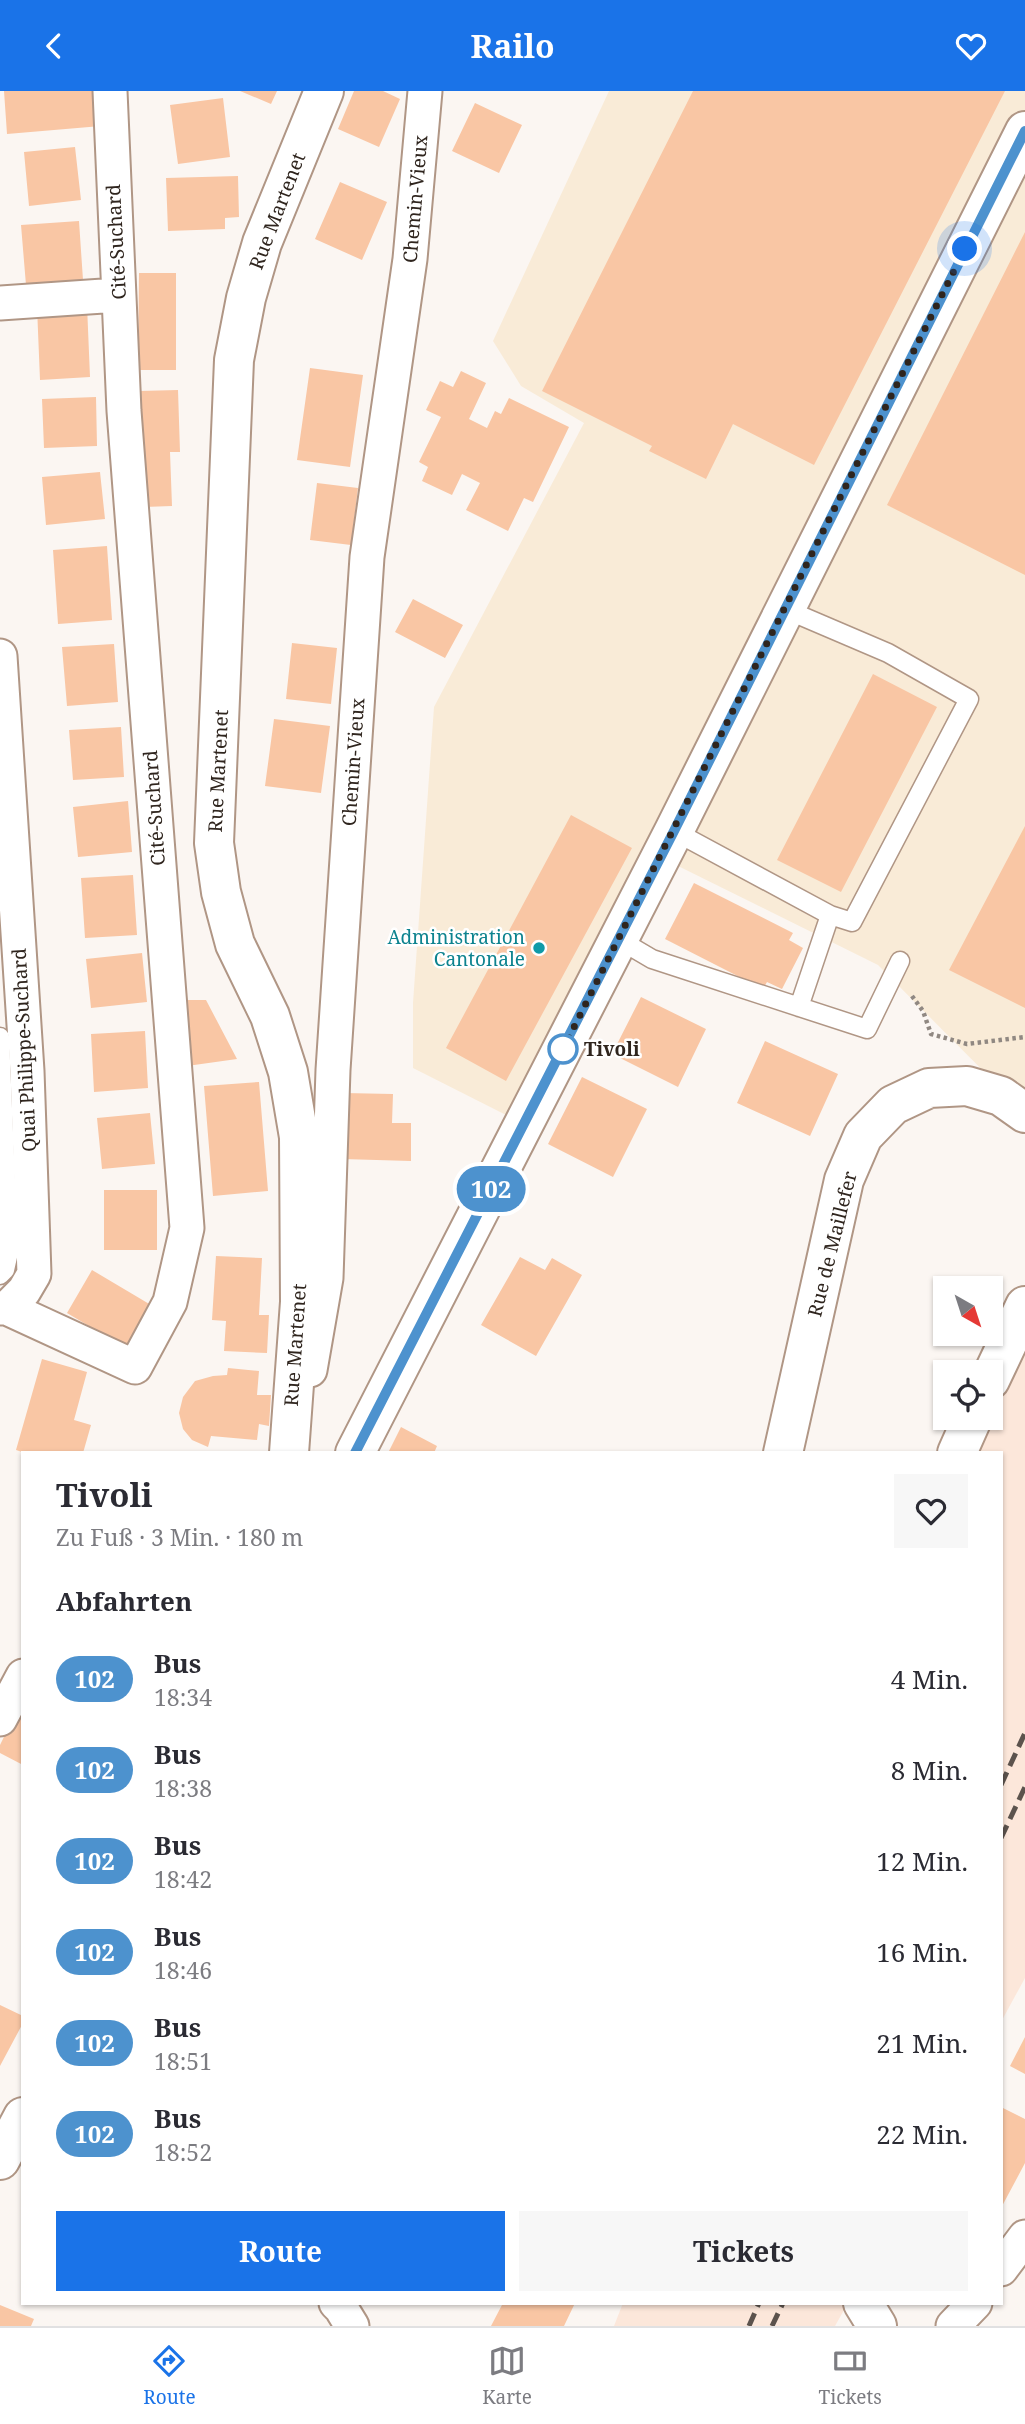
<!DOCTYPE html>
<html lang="de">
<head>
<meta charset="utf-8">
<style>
  :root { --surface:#fff; --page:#f7f7f7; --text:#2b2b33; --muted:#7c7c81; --line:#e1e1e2; --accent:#1a73e8 }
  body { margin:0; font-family:"Noto Serif",serif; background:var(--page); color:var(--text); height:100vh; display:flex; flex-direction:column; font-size:26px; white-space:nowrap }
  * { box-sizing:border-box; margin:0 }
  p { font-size:23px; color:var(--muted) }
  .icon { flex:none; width:38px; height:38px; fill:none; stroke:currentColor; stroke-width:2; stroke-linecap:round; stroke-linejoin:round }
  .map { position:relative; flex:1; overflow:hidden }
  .drawer { position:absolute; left:21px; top:1360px; width:982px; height:854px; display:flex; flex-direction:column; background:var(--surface); border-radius:0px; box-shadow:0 2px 5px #0004 }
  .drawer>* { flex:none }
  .badge { padding:0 14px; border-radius:23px; font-size:24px; line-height:46px }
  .needle { width:46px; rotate:141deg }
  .tools { position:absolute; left:933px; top:1185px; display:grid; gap:14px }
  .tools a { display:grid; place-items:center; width:70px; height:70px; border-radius:0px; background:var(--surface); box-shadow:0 2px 5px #0004; font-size:35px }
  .you { position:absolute; width:35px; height:35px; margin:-18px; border:5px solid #fff; border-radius:50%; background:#1a73e8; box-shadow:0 0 0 10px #1a73e833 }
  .map>.badge { position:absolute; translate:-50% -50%; box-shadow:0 0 0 4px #fff }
  h2 { padding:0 35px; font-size:26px; line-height:63px }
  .round { display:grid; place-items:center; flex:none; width:74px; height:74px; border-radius:0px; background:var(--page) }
  .head { display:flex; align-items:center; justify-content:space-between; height:119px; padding:0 35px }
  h1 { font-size:33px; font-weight:700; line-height:52px }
  .button { display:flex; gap:14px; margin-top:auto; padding:14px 35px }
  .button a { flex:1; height:80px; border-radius:0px; background:var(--accent); color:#fff; font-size:28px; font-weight:700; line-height:80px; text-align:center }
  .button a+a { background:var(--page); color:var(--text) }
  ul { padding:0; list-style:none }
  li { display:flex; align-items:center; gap:21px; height:91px; padding:0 35px }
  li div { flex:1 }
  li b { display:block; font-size:26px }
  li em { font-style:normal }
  li .badge { min-width:77px; font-weight:700; text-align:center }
  header { display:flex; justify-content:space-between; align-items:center; height:91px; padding:0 35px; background:var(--accent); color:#fff; font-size:32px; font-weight:700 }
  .menu { display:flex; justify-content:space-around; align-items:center; height:98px; border-top:2px solid var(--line); background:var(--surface); font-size:19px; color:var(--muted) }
  .menu a { display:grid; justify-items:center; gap:4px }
  .menu .on { color:var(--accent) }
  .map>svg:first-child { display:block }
  .built { fill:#fce7da }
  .industrial { fill:#f9ebd7 }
  .building { fill:#f9c6a4 }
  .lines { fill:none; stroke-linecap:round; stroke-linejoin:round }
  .lane-casing { stroke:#b09685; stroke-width:21 }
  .street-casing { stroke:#b09685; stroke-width:37 }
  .secondary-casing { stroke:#b09685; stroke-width:42 }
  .path { stroke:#908882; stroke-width:4.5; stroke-dasharray:3.5 3.5; stroke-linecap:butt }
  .lane { stroke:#fff; stroke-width:18 }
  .street { stroke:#fff; stroke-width:33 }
  .secondary { stroke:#fff; stroke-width:38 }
  .rail { stroke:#5c534d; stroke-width:5; stroke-dasharray:14 7; stroke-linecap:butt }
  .line-casing { stroke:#fff; stroke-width:16 }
  .line { stroke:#4d92ce; stroke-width:10 }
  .walk { stroke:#2f251e; stroke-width:7; stroke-dasharray:0 12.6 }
  .culture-dot { fill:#0f9aa8; stroke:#fff; stroke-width:2.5 }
  .stop-dot { fill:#fff; stroke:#4d92ce; stroke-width:3.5 }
  .labels { text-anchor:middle; stroke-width:5; stroke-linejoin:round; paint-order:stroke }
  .street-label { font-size:19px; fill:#2f251e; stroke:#fff }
  .culture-label { font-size:19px; fill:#0d838f; stroke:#fff; text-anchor:end }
  .stop-label { font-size:19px; font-weight:bold; fill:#2f251e; stroke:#fff; text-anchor:start }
</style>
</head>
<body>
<header><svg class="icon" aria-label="back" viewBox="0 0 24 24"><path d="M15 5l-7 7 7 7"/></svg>Railo<svg class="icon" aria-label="heart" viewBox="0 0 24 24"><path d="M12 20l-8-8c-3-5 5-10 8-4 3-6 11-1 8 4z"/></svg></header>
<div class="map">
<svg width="1025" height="2235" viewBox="0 0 1025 2235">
  <rect width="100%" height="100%" fill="#fbf6f2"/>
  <path class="built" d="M 1025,1215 L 1025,1887 L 1001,1931 L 1001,1362 L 957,1362 L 990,1326 L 991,1289 Z
    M 623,2212 L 848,2212 L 835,2235 L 614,2235 Z"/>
  <path class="industrial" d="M 609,0 L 1025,0 L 1025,1022 L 878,874 L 674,773 L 536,1039 L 413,977 L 413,912 L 434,616 L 584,332 L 521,295 L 493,250 Z"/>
  <path class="building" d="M 4,0 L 99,0 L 101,35 L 7,43 Z
    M 240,0 L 277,0 L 271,13 Z
    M 354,0 L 383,0 L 400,8 L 379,56 L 338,38 Z
    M 693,0 L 1005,0 L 814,374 L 733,333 L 706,388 L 649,360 L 652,355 L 542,300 Z
    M 223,7 L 230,66 L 178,73 L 170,14 Z
    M 475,12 L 522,34 L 499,82 L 452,60 Z
    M 75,56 L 81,109 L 29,115 L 24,61 Z
    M 238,85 L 239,126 L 225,127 L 225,138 L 168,140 L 166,87 Z
    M 340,91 L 387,111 L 362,169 L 315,148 Z
    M 79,130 L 83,189 L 26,194 L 21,134 Z
    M 1025,141 L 1025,484 L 887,414 Z
    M 139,182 L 176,182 L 176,279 L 138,279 Z
    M 87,214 L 90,286 L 40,289 L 37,216 Z
    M 310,277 L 363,284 L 350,376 L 297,369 Z
    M 461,280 L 486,292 L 469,328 L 487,337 L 495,320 L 501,323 L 509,307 L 569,336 L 533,411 L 524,407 L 508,440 L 466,419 L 480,392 L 462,383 L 452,404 L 422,390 L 428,376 L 419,371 L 441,326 L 426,319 L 440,290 L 453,296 Z
    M 178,299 L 180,361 L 170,361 L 172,415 L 144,416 L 139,300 Z
    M 96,306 L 97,355 L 44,357 L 42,308 Z
    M 100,381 L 105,428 L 46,434 L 42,386 Z
    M 317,392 L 358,397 L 351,454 L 310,449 Z
    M 107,455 L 112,529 L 58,533 L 53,459 Z
    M 413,508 L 463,534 L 445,567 L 395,541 Z
    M 292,552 L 337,557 L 331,613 L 286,608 Z
    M 114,553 L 118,611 L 67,615 L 62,556 Z
    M 873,583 L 937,616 L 841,801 L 777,769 Z
    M 274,628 L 330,635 L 321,702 L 265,695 Z
    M 121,636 L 124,686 L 73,689 L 69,639 Z
    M 128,710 L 132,761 L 78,766 L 73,716 Z
    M 571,724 L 632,757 L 506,990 L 446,957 Z
    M 1025,735 L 1025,917 L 949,879 Z
    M 133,784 L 137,844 L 85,847 L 81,787 Z
    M 694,792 L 793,842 L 789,849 L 803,857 L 782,898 L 767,891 L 763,898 L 665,848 Z
    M 142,862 L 147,911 L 91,917 L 86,868 Z
    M 641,906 L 706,938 L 678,996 L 612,963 Z
    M 186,909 L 206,909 L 237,968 L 187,975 Z
    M 145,940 L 148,997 L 94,1001 L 91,943 Z
    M 765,950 L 838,983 L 810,1045 L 737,1012 Z
    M 582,986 L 647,1018 L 613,1086 L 548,1053 Z
    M 259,991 L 268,1100 L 213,1105 L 204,995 Z
    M 344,1002 L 393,1003 L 392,1032 L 411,1032 L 411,1070 L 342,1068 Z
    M 150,1022 L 155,1073 L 102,1078 L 97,1027 Z
    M 104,1099 L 157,1099 L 157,1159 L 104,1159 Z
    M 216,1165 L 262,1167 L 259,1224 L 269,1224 L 267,1262 L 224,1260 L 226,1230 L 212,1229 Z
    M 520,1166 L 545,1179 L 552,1167 L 582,1184 L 536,1265 L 481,1234 Z
    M 92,1179 L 156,1217 L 131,1260 L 67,1222 Z
    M 42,1268 L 87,1281 L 74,1329 L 91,1334 L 83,1362 L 25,1362 L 16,1359 Z
    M 228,1277 L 259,1280 L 257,1304 L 271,1304 L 269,1335 L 259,1333 L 257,1349 L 211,1345 L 208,1356 L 192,1349 L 183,1338 L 179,1322 L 183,1306 L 195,1290 L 213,1285 L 227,1284 Z
    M 401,1336 L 437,1355 L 434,1362 L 388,1362 Z
    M 23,1607 L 23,1674 L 0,1662 L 0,1654 Z
    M 0,1914 L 23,1925 L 23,1932 L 0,1975 Z
    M 1025,1946 L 1025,1983 L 1010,1975 Z
    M 1001,2016 L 1025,2028 L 1025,2072 L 1001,2117 Z
    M 503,2212 L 575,2212 L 564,2235 L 491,2235 Z
    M 0,2214 L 34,2228 L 31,2235 L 0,2235 Z"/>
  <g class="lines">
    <defs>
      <path id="lane" d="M 785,518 L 888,562 L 969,608 L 852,831 L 830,824
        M 674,740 L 830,824 L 799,916
        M 618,848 L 652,868 L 867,938 L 900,870
        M 0,946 L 9,1161 L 5,1179 L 0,1184"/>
      <path id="street" d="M 0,212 L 118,204
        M 0,565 L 27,980 L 34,1183 L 24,1200 L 7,1217
        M 0,1217 L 7,1217 L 135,1276 L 170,1211 L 187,1137 L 124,320 L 110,0
        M 310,1279 L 326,1187 L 333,979 L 367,466 L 410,168 L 425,0
        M 0,1628 L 23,1585
        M 1001,2178 L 1025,2146
        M 336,2212 L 341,2217 L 352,2235
        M 953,2235 L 975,2212"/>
      <path id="secondary" d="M 990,1289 L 1025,1215
        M 289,1362 L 300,1211 L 299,1046 L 288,981 L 270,925 L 235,853 L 221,801 L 214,752 L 234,269 L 246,207 L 262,152 L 324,0
        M 355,1362 L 674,740 L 1025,40
        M 783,1362 L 844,1089 L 863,1045 L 893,1014 L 929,997 L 967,995 L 1001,1005 L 1025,1022
        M 957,1362 L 973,1326
        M 0,2069 L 23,2026
        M 863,2212 L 877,2235"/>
    </defs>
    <use href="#lane" class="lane-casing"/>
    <use href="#street" class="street-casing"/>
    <use href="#secondary" class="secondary-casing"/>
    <path class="path" d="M 912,905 L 923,920 L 931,943 L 967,953 L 1025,946"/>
    <use href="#lane" class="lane"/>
    <use href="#street" class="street"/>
    <use href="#secondary" class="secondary"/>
    <path class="rail" d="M 1001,1694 L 1025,1642
      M 1001,1747 L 1025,1696
      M 749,2235 L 759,2212
      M 772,2235 L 783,2212"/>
  </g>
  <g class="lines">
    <defs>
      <path id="line" d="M 355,1362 L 674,740 L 1025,40"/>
    </defs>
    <use href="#line" class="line-casing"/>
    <use href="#line" class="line"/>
    <path class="walk" d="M 563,958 L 965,158"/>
  </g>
  <circle class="culture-dot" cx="539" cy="857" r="7"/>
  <circle class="stop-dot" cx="563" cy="958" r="14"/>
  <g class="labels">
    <g class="street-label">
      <text transform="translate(415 108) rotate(-85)" y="7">Chemin-Vieux</text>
      <text transform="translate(277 120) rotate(-69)" y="7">Rue Martenet</text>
      <text transform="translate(116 151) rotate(-93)" y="7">Cité-Suchard</text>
      <text transform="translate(353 671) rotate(-86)" y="7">Chemin-Vieux</text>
      <text transform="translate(218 680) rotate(-87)" y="7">Rue Martenet</text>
      <text transform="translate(154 717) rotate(-94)" y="7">Cité-Suchard</text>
      <text transform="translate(24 959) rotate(-93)" y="7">Quai Philippe-Suchard</text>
      <text transform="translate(832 1153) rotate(-76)" y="7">Rue de Maillefer</text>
      <text transform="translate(295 1254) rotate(-86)" y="7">Rue Martenet</text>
    </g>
    <g class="culture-label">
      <text x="525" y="853">Administration<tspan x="525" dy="22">Cantonale</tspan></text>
    </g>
    <g class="stop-label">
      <text x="584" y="965">Tivoli</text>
    </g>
  </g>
</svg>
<div class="tools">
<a><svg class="needle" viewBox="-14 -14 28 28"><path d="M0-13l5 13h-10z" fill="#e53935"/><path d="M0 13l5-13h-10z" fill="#7c7c81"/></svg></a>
<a><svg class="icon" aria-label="locate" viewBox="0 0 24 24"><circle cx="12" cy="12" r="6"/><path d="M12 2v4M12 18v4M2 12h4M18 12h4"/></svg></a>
</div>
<div class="you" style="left:965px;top:158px"></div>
<b class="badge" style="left:491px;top:1098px;background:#4d92ce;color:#fff">102</b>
<section class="drawer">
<div class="head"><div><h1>Tivoli</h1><p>Zu Fuß · 3 Min. · 180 m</p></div><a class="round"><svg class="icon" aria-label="heart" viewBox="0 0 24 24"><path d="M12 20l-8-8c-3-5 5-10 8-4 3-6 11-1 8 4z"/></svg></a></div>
<h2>Abfahrten</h2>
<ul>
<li><span class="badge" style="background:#4d92ce;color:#fff">102</span><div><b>Bus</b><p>18:34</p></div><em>4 Min.</em></li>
<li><span class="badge" style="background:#4d92ce;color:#fff">102</span><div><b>Bus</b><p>18:38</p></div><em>8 Min.</em></li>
<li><span class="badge" style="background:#4d92ce;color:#fff">102</span><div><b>Bus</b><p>18:42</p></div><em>12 Min.</em></li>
<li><span class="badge" style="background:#4d92ce;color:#fff">102</span><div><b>Bus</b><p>18:46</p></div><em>16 Min.</em></li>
<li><span class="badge" style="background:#4d92ce;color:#fff">102</span><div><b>Bus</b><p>18:51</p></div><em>21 Min.</em></li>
<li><span class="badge" style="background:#4d92ce;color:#fff">102</span><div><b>Bus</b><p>18:52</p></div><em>22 Min.</em></li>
</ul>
<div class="button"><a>Route</a><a>Tickets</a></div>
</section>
</div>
<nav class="menu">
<a class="on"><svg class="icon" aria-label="directions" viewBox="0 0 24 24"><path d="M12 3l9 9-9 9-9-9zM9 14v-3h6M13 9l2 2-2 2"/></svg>Route</a>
<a><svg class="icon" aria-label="map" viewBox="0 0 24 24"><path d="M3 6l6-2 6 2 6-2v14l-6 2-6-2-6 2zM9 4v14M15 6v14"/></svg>Karte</a>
<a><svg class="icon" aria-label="tickets" viewBox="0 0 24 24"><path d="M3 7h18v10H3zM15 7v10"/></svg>Tickets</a>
</nav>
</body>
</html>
